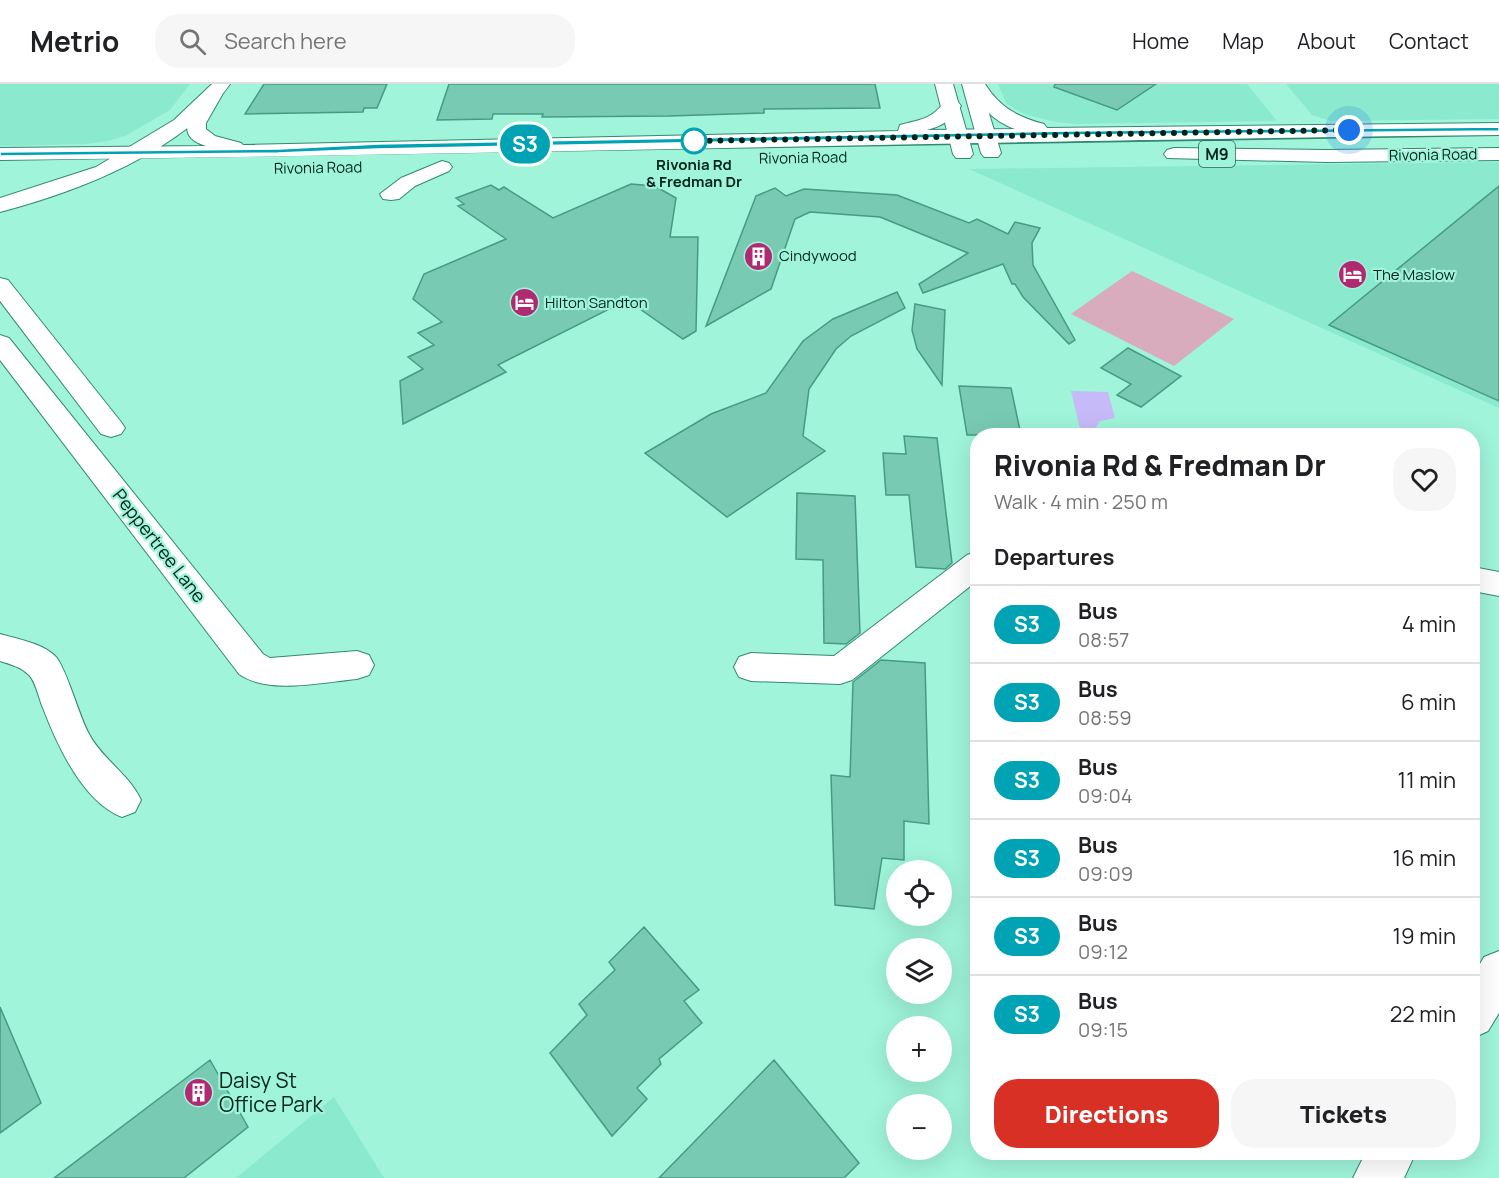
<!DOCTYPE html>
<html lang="en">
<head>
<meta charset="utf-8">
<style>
  :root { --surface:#fff; --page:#f6f6f6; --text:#202124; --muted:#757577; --line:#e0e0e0; --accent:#d93025 }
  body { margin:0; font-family:Manrope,sans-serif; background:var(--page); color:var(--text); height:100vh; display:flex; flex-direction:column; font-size:22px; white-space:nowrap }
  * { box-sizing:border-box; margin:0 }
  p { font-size:20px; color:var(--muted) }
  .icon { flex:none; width:33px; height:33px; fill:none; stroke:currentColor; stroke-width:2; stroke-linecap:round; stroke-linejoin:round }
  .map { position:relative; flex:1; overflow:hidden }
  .drawer { position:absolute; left:970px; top:344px; width:510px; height:732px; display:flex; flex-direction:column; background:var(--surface); border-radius:24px; box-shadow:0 6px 24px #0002 }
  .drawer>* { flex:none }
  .badge { padding:0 12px; border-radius:20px; font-size:21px; line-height:39px }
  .controls { position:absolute; left:886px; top:776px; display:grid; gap:12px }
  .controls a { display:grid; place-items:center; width:66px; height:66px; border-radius:50%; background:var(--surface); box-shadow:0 6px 24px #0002; font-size:30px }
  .you { position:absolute; width:30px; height:30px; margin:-15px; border:4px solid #fff; border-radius:50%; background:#1a73e8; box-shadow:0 0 0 9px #1a73e833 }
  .map>.badge { position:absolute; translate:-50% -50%; box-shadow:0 0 0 3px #fff }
  h2 { padding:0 24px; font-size:22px; line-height:54px }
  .round { display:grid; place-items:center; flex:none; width:63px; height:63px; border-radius:24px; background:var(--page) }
  .head { display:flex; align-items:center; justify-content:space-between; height:102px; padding:0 24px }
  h1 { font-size:28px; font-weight:800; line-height:45px }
  .action { display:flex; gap:12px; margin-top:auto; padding:12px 24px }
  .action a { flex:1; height:69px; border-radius:24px; background:var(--accent); color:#fff; font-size:24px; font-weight:800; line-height:69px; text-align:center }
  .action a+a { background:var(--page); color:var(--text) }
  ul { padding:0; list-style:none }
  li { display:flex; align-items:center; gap:18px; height:78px; padding:0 24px; border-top:2px solid var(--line) }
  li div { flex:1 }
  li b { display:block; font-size:22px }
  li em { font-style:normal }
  li .badge { min-width:66px; font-weight:700; text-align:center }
  header { display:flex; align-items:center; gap:36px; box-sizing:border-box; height:84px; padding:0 30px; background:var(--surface); border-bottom:2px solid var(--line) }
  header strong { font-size:28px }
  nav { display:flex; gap:33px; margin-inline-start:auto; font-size:21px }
  .search { width:420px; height:54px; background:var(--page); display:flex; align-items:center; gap:15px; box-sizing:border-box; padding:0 21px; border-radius:24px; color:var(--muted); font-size:22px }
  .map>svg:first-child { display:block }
  .built { fill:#8beace }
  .green { fill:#d8abbd }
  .water { fill:#c6baf9 }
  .building { fill:#78cab2; stroke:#459b83; stroke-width:1.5 }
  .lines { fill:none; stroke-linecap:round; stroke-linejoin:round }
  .minor-casing { stroke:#318972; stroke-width:2 }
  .major-casing { stroke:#318972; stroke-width:2 }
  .minor { fill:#fff; fill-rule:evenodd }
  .major { fill:#fff; fill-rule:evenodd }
  .line { fill:#00a3b4; stroke:#fff; stroke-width:1.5 }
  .walk { stroke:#00241b; stroke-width:6; stroke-dasharray:0 10.8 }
  .stop-dot { fill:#fff; stroke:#00a3b4; stroke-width:3 }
  .labels { text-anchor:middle; stroke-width:4.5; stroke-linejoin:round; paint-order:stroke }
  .far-street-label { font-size:15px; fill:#00241b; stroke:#9ff4da }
  .far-stop-label { font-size:15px; font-weight:bold; fill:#00241b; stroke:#9ff4da }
  .far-poi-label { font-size:15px; fill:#00241b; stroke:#9ff4da; text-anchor:start }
  .shield { fill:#9ff4da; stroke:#306254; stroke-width:1.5 }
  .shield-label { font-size:16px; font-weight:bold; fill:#00241b }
  .street-label { font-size:18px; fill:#00241b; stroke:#9ff4da }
  .near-poi-label { font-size:21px; fill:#00241b; stroke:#9ff4da; text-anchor:start }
</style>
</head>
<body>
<header>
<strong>Metrio</strong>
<div class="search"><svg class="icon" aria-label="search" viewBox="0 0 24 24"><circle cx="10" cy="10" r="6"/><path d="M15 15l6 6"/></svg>Search here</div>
<nav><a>Home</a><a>Map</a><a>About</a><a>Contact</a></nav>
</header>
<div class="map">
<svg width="1499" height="1094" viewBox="0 0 1499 1094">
  <rect width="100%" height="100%" fill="#9ff4da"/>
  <path class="built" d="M 0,0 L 190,0 L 170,26 L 125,52 L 107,57 L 87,60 L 0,62 Z
    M 998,0 L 1247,0 L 1277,37 L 1077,40 L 1056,38 L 1027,31 L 1015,25 L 1006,19 Z
    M 1286,0 L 1499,0 L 1499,35 L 1331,37 L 1312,31 Z
    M 1499,78 L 1499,324 L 969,85 Z
    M 334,1013 L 384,1094 L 236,1094 Z"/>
  <path class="green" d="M 1132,187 L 1234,235 L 1174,282 L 1071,230 Z"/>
  <path class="water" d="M 1071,307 L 1108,308 L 1115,334 L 1100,337 L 1096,343 L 1096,350 L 1081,349 Z"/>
  <path class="building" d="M 264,0 L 387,0 L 377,24 L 364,24 L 363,28 L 245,30 Z
    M 449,0 L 875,0 L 880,24 L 764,25 L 764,29 L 669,32 L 542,33 L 543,30 L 493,30 L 492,35 L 437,36 Z
    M 1055,0 L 1156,0 L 1117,26 L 1054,3 Z
    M 631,100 L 655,102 L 676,114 L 670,153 L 698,153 L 696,247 L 683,255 L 627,216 L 498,281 L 506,288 L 403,340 L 400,297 L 423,285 L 408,273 L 434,261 L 418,249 L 442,238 L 413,215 L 424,190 L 506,155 L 458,122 L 464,120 L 456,114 L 491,101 L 499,106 L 504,103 L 553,134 Z
    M 1499,102 L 1499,317 L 1329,241 Z
    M 775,104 L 786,112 L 804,105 L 897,111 L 969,139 L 977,135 L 1008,150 L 1015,138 L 1040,144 L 1032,159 L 1033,181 L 1075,256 L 1069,260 L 1023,213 L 1015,200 L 1012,200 L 1003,180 L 923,209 L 919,200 L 968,169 L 880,133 L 810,128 L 795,135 L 771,205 L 706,242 L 756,112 Z
    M 897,208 L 905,224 L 851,252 L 836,265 L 809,305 L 803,352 L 825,367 L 727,433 L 645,369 L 711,330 L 766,309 L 803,257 L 833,235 Z
    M 915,220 L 945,226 L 942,301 L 917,265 L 912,246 Z
    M 1128,264 L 1181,292 L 1141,323 L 1117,311 L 1131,300 L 1101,284 Z
    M 959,302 L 1011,304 L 1021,351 L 967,351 Z
    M 904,352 L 937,354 L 952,479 L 945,485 L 916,483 L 909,411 L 886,411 L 883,369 L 906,370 Z
    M 797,409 L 855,412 L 860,549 L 846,560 L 824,559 L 823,476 L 796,475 Z
    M 881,576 L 925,579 L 929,740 L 904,737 L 904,776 L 882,774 L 874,825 L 835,821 L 831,691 L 850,693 L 853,598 Z
    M 644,843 L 699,906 L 684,917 L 702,939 L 659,975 L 661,980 L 637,1004 L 647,1015 L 612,1052 L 550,969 L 587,931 L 579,920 L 615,886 L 609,878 Z
    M 0,923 L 41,1019 L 0,1049 Z
    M 210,976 L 248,1043 L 184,1094 L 54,1094 Z
    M 774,976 L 859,1079 L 844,1094 L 659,1094 Z"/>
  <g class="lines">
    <defs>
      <path id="minor" d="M 212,0 L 230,0 C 184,67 77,108 0,128 L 0,114 L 96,83 L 174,36 Z
        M 935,0 L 953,0 L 973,70 L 970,74 L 956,74 L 953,70 Z
        M 962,0 L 980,0 L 1001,69 L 998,73 L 984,73 L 981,69 Z
        M 0,194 L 8,196 L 121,338 L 125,344 L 121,350 L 111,353 L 101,350 L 0,217 Z
        M 0,251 L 9,254 L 263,570 L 270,574 L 357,567 L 369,571 L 374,581 L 369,591 L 357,595 C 323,598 268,611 239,590 L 0,276 Z
        M 978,467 L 978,496 L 852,596 L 840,600 L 751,597 L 739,593 L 734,583 L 739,573 L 751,569 L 834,572 L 967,471 Z
        M 1473,483 L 1499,488 L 1499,512 L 1473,507 Z
        M 0,550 C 17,555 43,559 56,573 C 67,586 79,632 89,650 C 102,675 129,690 141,716 L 135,728 L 122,733 C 83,718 57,661 43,624 C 39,615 36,598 29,591 C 21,583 10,580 0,577 Z"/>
      <path id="major" d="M 967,0 L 985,0 C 1000,24 1018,33 1044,40 L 1047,44 L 1499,39 L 1499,51 C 999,56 500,71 0,76 L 0,64 L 206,62 C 171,52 193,26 206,7 L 220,7 L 222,11 L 206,39 L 206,45 L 215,52 L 241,59 L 243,61 L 898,47 L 900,41 C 910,38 920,37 929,32 C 941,26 943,14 958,18 L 961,22 C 952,35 943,42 927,46 L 1015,45 C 992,37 979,20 967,0 Z
        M 1174,64 L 1327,66 L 1499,64 L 1499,76 L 1327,78 L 1167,74 L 1164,70 L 1167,66 Z
        M 442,77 L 449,79 L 452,83 L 449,87 L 415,102 L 399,115 L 391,116 L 383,115 L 380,110 L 401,94 Z
        M 1499,867 L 1499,929 L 1488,947 L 1473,954 L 1473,892 L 1484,873 Z
        M 1366,1068 L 1416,1068 L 1404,1094 L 1353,1094 Z"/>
    </defs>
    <use href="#minor" class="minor-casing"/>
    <use href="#major" class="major-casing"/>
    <use href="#minor" class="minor"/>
    <use href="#major" class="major"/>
  </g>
  <path class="line" d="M 1499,43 L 1499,47 L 1070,51 L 378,65 L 278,69 L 0,72 L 0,68 L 278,65 L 378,60 L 1070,47 Z"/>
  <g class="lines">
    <path class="walk" d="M 694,57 L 691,57 L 1349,46"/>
  </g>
  <defs>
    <symbol id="building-disc" viewBox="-11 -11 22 22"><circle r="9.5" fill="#b02a71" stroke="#9ff4da"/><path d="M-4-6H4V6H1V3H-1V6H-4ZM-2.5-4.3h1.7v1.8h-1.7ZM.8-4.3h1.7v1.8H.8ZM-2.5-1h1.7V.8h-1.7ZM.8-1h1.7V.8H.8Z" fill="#fff"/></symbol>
    <symbol id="hotel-disc" viewBox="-11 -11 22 22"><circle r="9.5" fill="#b02a71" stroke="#9ff4da"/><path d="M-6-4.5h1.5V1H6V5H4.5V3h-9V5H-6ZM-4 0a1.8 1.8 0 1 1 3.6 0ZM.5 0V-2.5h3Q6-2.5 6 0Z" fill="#fff"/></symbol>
  </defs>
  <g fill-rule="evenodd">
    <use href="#building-disc" x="742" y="156" width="33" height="33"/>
    <use href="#hotel-disc" x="1336" y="174" width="33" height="33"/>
    <use href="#hotel-disc" x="508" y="202" width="33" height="33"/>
    <use href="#building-disc" x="182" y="992" width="33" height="33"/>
  </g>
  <circle class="stop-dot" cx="694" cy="57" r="12"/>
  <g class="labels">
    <g class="far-street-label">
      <text transform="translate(1433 71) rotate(-1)" y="5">Rivonia Road</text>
      <text transform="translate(803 74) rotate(-1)" y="5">Rivonia Road</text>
      <text transform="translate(318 84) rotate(-1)" y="5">Rivonia Road</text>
    </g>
    <g class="far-stop-label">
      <text x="694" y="86">Rivonia Rd<tspan x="694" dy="17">&amp; Fredman Dr</tspan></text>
    </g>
    <g class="far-poi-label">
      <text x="779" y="177">Cindywood</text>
      <text x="1373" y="196">The Maslow</text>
      <text x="545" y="224">Hilton Sandton</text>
    </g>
    <rect class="shield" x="1199" y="57" width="36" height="26" rx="4.5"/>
    <g class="shield-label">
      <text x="1217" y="76">M9</text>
    </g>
    <g class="street-label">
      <text transform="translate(159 462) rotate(52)" y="6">Peppertree Lane</text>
    </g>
    <g class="near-poi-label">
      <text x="219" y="1004">Daisy St<tspan x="219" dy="24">Office Park</tspan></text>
    </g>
  </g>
</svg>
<div class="controls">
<a><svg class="icon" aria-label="locate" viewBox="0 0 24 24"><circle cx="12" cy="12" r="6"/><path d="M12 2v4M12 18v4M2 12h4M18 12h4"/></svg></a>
<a><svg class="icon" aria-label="layers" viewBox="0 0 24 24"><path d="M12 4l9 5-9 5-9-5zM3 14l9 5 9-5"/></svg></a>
<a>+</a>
<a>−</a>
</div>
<div class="you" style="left:1349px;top:46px"></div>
<b class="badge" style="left:525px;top:60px;background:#00a3b4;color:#fff">S3</b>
<section class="drawer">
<div class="head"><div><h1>Rivonia Rd &amp; Fredman Dr</h1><p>Walk · 4 min · 250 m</p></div><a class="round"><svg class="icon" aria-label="heart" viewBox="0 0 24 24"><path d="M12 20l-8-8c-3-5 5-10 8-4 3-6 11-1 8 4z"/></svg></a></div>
<h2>Departures</h2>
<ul>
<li><span class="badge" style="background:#00a3b4;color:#fff">S3</span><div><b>Bus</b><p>08:57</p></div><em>4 min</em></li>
<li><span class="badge" style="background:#00a3b4;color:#fff">S3</span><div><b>Bus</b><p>08:59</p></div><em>6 min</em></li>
<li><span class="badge" style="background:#00a3b4;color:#fff">S3</span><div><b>Bus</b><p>09:04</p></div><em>11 min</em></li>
<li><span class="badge" style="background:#00a3b4;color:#fff">S3</span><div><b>Bus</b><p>09:09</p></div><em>16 min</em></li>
<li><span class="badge" style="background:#00a3b4;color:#fff">S3</span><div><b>Bus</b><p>09:12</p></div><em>19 min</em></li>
<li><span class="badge" style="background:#00a3b4;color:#fff">S3</span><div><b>Bus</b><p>09:15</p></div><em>22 min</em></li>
</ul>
<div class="action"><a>Directions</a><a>Tickets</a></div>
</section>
</div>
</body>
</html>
